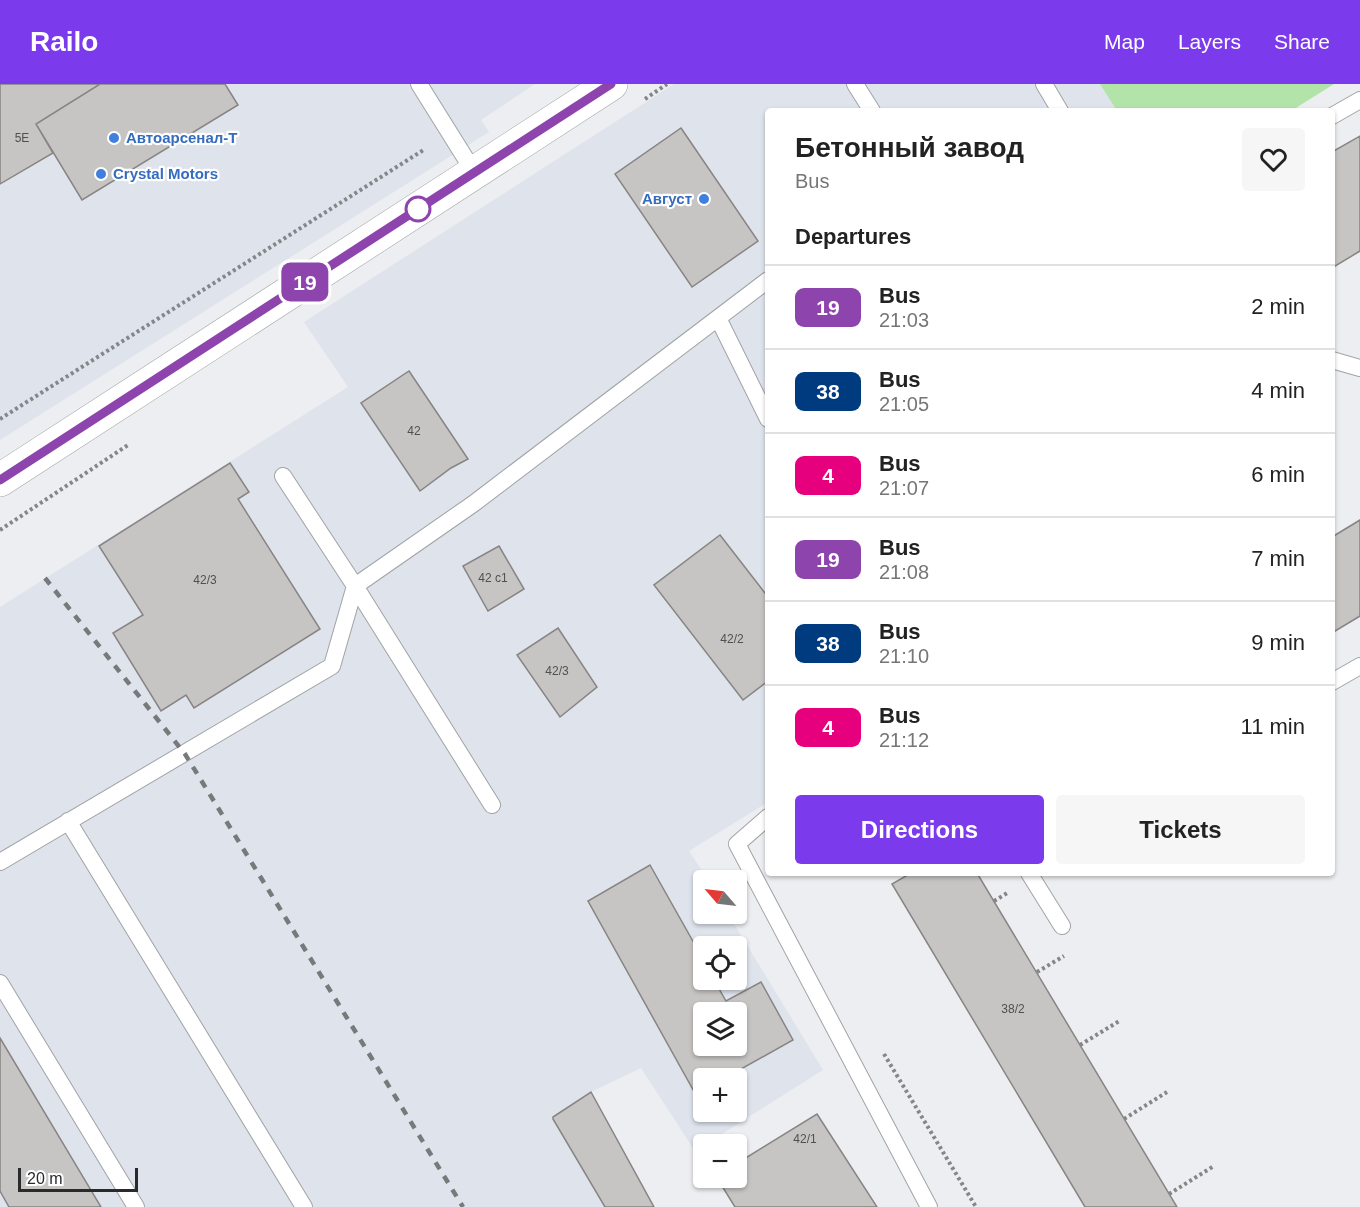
<!DOCTYPE html>
<html lang="en">
<head>
<meta charset="utf-8">
<style>
  :root { --surface:#fff; --page:#f6f6f6; --text:#222; --muted:#767676; --line:#e0e0e0; --accent:#7c3aed }
  body { margin:0; font-family:Helvetica,sans-serif; background:var(--page); color:var(--text); height:100vh; display:flex; flex-direction:column; font-size:22px; white-space:nowrap }
  * { box-sizing:border-box; margin:0 }
  p { font-size:20px; color:var(--muted) }
  .icon { flex:none; width:33px; height:33px; fill:none; stroke:currentColor; stroke-width:2; stroke-linecap:round; stroke-linejoin:round }
  .map { position:relative; flex:1; overflow:hidden }
  .drawer { position:absolute; left:765px; top:24px; width:570px; height:768px; display:flex; flex-direction:column; background:var(--surface); border-radius:6px; box-shadow:0 2px 4px #0004 }
  .drawer>* { flex:none }
  .badge { padding:0 12px; border-radius:9px; font-size:21px; line-height:39px }
  .needle { width:39px; rotate:298deg }
  .tools { position:absolute; left:693px; top:786px; display:grid; gap:12px }
  .tools a { display:grid; place-items:center; width:54px; height:54px; border-radius:6px; background:var(--surface); box-shadow:0 2px 4px #0004; font-size:30px }
  .scale { position:absolute; left:18px; bottom:15px; width:120px; box-sizing:border-box; padding-left:6px; border:3px solid #292a2b; border-top:0; font-size:16px; line-height:21px; white-space:nowrap; color:#292a2b; -webkit-text-stroke:4px #fff; paint-order:stroke }
  .map>.badge { position:absolute; translate:-50% -50%; box-shadow:0 0 0 3px #fff }
  h2 { padding:0 30px; font-size:22px; line-height:54px }
  .round { display:grid; place-items:center; flex:none; width:63px; height:63px; border-radius:6px; background:var(--page) }
  .headline { display:flex; align-items:center; justify-content:space-between; height:102px; padding:0 30px }
  h1 { font-size:28px; font-weight:600; line-height:45px }
  .action { display:flex; gap:12px; margin-top:auto; padding:12px 30px }
  .action a { flex:1; height:69px; border-radius:6px; background:var(--accent); color:#fff; font-size:24px; font-weight:600; line-height:69px; text-align:center }
  .action a+a { background:var(--page); color:var(--text) }
  ul { padding:0; list-style:none }
  li { display:flex; align-items:center; gap:18px; height:84px; padding:0 30px; border-top:2px solid var(--line) }
  li div { flex:1 }
  li b { display:block; font-size:22px }
  li em { font-style:normal }
  li .badge { min-width:66px; font-weight:700; text-align:center }
  header { display:flex; align-items:center; gap:36px; box-sizing:border-box; height:84px; padding:0 30px; background:var(--accent); color:#fff }
  header strong { font-size:28px }
  nav { display:flex; gap:33px; margin-inline-start:auto; font-size:21px }
  .map>svg:first-child { display:block }
  .built { fill:#dee3ec; fill-rule:evenodd }
  .green { fill:#b2e3a9 }
  .building { fill:#c7c4c4; stroke:#878483; stroke-width:1.5; fill-rule:evenodd }
  .lines { fill:none; stroke-linecap:round; stroke-linejoin:round }
  .service-casing { stroke:#a1a3a5; stroke-width:18 }
  .secondary-casing { stroke:#a1a3a5; stroke-width:34 }
  .path { stroke:#858688; stroke-width:4; stroke-dasharray:3 3; stroke-linecap:butt }
  .service { stroke:#fff; stroke-width:16 }
  .secondary { stroke:#fff; stroke-width:33 }
  .rail { stroke:#78797a; stroke-width:4.5; stroke-dasharray:8 8; stroke-linecap:butt }
  .line-casing { stroke:#fff; stroke-width:14 }
  .line { stroke:#8e44ad; stroke-width:9 }
  .shop-dot { fill:#3f7fe0; stroke:#fff; stroke-width:2 }
  .stop-dot { fill:#fff; stroke:#8e44ad; stroke-width:3 }
  .labels { text-anchor:middle; stroke-width:4.5; stroke-linejoin:round; paint-order:stroke }
  .number-label { font-size:12px; fill:#505051 }
  .shop-label { font-size:15px; font-weight:bold; fill:#366cbe; stroke:#fff; text-anchor:start }
</style>
</head>
<body>
<header>
<strong>Railo</strong>
<nav><a>Map</a><a>Layers</a><a>Share</a></nav>
</header>
<div class="map">
<svg width="1360" height="1123" viewBox="0 0 1360 1123">
  <rect width="100%" height="100%" fill="#edeef1"/>
  <path class="built" d="M 0,0 L 535,0 L 481,36 L 489,48 L 0,356 Z
    M 674,0 L 1100,0 L 1117,27 L 768,27 L 768,718 L 689,767 L 708,796 L 704,796 L 704,830 L 728,830 L 823,986 L 695,1067 L 641,984 L 591,1008 L 553,1035 L 605,1123 L 0,1123 L 0,523 L 348,303 L 304,238 ZM 704,862 L 736,862 L 736,896 L 704,896 ZM 704,928 L 736,928 L 736,962 L 704,962 ZM 704,994 L 736,994 L 736,1028 L 704,1028 Z"/>
  <path class="green" d="M 1100,0 L 1334,0 L 1291,27 L 1117,27 Z"/>
  <path class="building" d="M 0,0 L 100,0 L 36,40 L 53,69 L 0,100 Z
    M 100,0 L 225,0 L 238,21 L 82,116 L 36,40 Z
    M 681,44 L 758,157 L 692,203 L 615,90 Z
    M 1360,52 L 1360,167 L 1332,184 L 1332,68 Z
    M 409,287 L 468,375 L 451,384 L 420,407 L 361,319 Z
    M 230,379 L 249,408 L 238,415 L 320,545 L 194,624 L 186,611 L 161,627 L 113,549 L 143,531 L 99,462 Z
    M 1360,436 L 1360,532 L 1332,549 L 1332,453 Z
    M 720,451 L 768,513 L 768,597 L 743,616 L 654,501 Z
    M 499,462 L 524,505 L 488,527 L 463,482 Z
    M 558,544 L 597,603 L 560,633 L 517,571 Z
    M 650,781 L 704,877 L 704,896 L 714,896 L 726,917 L 761,898 L 793,956 L 725,994 L 704,994 L 704,1007 L 696,1011 L 588,817 ZM 704,928 L 736,928 L 736,962 L 704,962 Z
    M 911,789 L 977,789 L 1177,1123 L 1085,1123 L 892,800 Z
    M 0,954 L 101,1123 L 9,1123 L 0,1107 Z
    M 591,1008 L 654,1123 L 605,1123 L 553,1035 L 553,1033 Z
    M 817,1030 L 877,1123 L 735,1123 L 717,1094 L 736,1094 L 736,1080 Z"/>
  <g class="lines">
    <defs>
      <path id="service" d="M 419,0 L 474,88
        M 855,0 L 872,27
        M 1044,0 L 1060,27
        M 1332,32 L 1360,16
        M 718,234 L 768,335
        M 1332,276 L 1360,284
        M 283,392 L 355,502 L 492,721
        M 1332,598 L 1360,582
        M 768,733 L 737,760 L 929,1123
        M 68,737 L 304,1123
        M 0,778 L 332,582 L 355,502 L 473,420 L 768,196
        M 1029,789 L 1062,842
        M 0,899 L 136,1123"/>
      <path id="secondary" d="M 0,396 L 611,0"/>
    </defs>
    <use href="#service" class="service-casing"/>
    <use href="#secondary" class="secondary-casing"/>
    <path class="path" d="M 645,15 L 667,0
      M 0,335 L 425,65
      M 0,446 L 128,361
      M 994,817 L 1009,808
      M 1037,888 L 1064,872
      M 1080,961 L 1121,936
      M 884,970 L 976,1123
      M 1124,1035 L 1167,1008
      M 1169,1110 L 1214,1082"/>
    <use href="#service" class="service"/>
    <use href="#secondary" class="secondary"/>
    <path class="rail" d="M 45,494 L 185,670 L 463,1123"/>
  </g>
  <g class="lines">
    <defs>
      <path id="line" d="M 0,396 L 611,0"/>
    </defs>
    <use href="#line" class="line-casing"/>
    <use href="#line" class="line"/>
  </g>
  <g class="shop-dot">
    <circle cx="114" cy="54" r="6"/>
    <circle cx="101" cy="90" r="6"/>
    <circle cx="704" cy="115" r="6"/>
  </g>
  <circle class="stop-dot" cx="418" cy="125" r="12"/>
  <g class="labels">
    <g class="number-label">
      <text x="22" y="58">5Е</text>
      <text x="414" y="351">42</text>
      <text x="493" y="498">42 с1</text>
      <text x="205" y="500">42/3</text>
      <text x="732" y="559">42/2</text>
      <text x="557" y="591">42/3</text>
      <text x="1013" y="929">38/2</text>
      <text x="805" y="1059">42/1</text>
    </g>
    <g class="shop-label">
      <text x="126" y="59">Автоарсенал-Т</text>
      <text x="113" y="95">Crystal Motors</text>
      <text x="692" y="120" text-anchor="end">Август</text>
    </g>
  </g>
</svg>
<div class="tools">
<a><svg class="needle" viewBox="-14 -14 28 28"><path d="M0-13l5 13h-10z" fill="#e53935"/><path d="M0 13l5-13h-10z" fill="#767676"/></svg></a>
<a><svg class="icon" aria-label="locate" viewBox="0 0 24 24"><circle cx="12" cy="12" r="6"/><path d="M12 2v4M12 18v4M2 12h4M18 12h4"/></svg></a>
<a><svg class="icon" aria-label="layers" viewBox="0 0 24 24"><path d="M12 4l9 5-9 5-9-5zM3 14l9 5 9-5"/></svg></a>
<a>+</a>
<a>−</a>
</div>
<div class="scale">20 m</div>
<b class="badge" style="left:305px;top:198px;background:#8e44ad;color:#fff">19</b>
<section class="drawer">
<div class="headline"><div><h1>Бетонный завод</h1><p>Bus</p></div><a class="round"><svg class="icon" aria-label="heart" viewBox="0 0 24 24"><path d="M12 20l-8-8c-3-5 5-10 8-4 3-6 11-1 8 4z"/></svg></a></div>
<h2>Departures</h2>
<ul>
<li><span class="badge" style="background:#8e44ad;color:#fff">19</span><div><b>Bus</b><p>21:03</p></div><em>2 min</em></li>
<li><span class="badge" style="background:#003b80;color:#fff">38</span><div><b>Bus</b><p>21:05</p></div><em>4 min</em></li>
<li><span class="badge" style="background:#e6007e;color:#fff">4</span><div><b>Bus</b><p>21:07</p></div><em>6 min</em></li>
<li><span class="badge" style="background:#8e44ad;color:#fff">19</span><div><b>Bus</b><p>21:08</p></div><em>7 min</em></li>
<li><span class="badge" style="background:#003b80;color:#fff">38</span><div><b>Bus</b><p>21:10</p></div><em>9 min</em></li>
<li><span class="badge" style="background:#e6007e;color:#fff">4</span><div><b>Bus</b><p>21:12</p></div><em>11 min</em></li>
</ul>
<div class="action"><a>Directions</a><a>Tickets</a></div>
</section>
</div>
</body>
</html>
